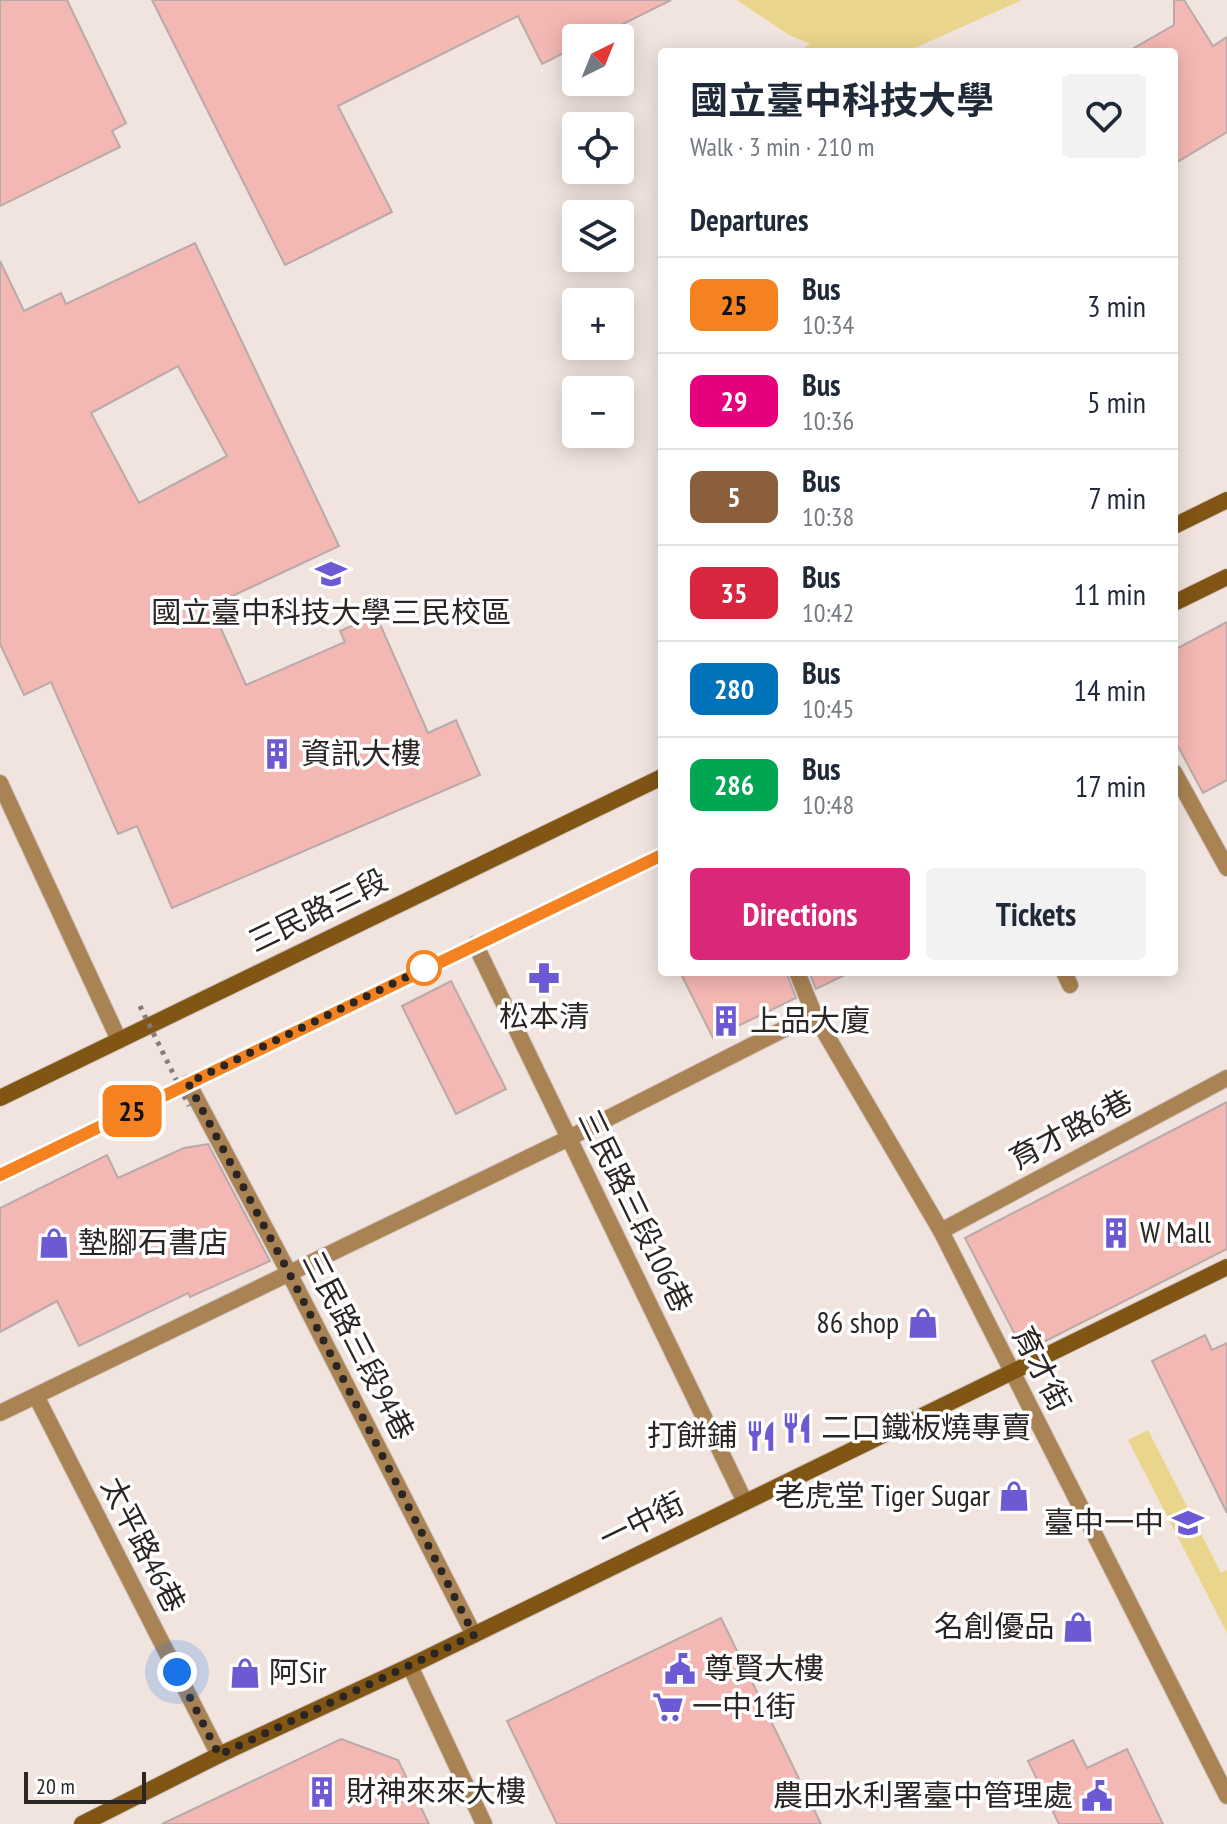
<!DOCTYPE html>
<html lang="en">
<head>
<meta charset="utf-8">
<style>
  :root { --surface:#fff; --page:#f2f2f3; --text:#1f2937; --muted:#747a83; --line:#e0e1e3; --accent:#db2777 }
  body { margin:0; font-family:"PT Sans Narrow","Noto Sans TC",sans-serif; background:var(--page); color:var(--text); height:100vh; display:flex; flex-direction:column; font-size:30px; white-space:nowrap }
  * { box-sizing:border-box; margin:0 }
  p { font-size:26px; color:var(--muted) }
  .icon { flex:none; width:44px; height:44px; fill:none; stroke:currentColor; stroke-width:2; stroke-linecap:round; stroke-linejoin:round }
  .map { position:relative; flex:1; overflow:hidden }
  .details { position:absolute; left:658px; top:48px; width:520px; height:928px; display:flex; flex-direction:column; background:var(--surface); border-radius:8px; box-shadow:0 4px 20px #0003 }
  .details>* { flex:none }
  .badge { padding:0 16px; border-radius:12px; font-size:28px; line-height:52px }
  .needle { width:52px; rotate:43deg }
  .tools { position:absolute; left:562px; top:24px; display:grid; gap:16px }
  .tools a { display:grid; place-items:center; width:72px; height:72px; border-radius:8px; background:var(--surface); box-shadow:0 4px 20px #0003; font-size:40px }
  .scale { position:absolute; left:24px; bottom:20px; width:122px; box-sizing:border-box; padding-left:8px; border:4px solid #2b2624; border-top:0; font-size:22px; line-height:28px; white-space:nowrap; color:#2b2624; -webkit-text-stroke:6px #fff; paint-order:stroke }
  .you { position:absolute; width:40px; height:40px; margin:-20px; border:6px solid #fff; border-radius:50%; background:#1a73e8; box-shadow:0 0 0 12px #1a73e833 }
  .map>.badge { position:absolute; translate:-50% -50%; box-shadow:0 0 0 4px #fff }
  h2 { padding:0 32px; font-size:30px; line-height:72px }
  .round { display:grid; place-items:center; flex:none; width:84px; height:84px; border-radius:8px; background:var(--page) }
  .head { display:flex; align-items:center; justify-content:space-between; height:136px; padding:0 32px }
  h1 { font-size:38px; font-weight:700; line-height:60px }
  .primary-button { display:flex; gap:16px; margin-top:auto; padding:16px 32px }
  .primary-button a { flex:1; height:92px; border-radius:8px; background:var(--accent); color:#fff; font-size:32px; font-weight:700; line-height:92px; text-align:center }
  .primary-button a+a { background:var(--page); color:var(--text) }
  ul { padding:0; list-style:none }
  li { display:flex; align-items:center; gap:24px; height:96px; padding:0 32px; border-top:2px solid var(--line) }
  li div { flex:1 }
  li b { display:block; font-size:30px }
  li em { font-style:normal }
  li .badge { min-width:88px; font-weight:700; text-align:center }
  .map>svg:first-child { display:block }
  .green { fill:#e9d58b }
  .building { fill:#f4b8b4; stroke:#b8aaa9; stroke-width:2; fill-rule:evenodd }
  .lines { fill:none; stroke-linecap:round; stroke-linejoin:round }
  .lane-casing { stroke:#cdc2bd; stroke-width:18 }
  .street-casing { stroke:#cdc2bd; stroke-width:18 }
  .secondary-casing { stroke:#cdc2bd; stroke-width:18 }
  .lane { stroke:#aa8354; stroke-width:16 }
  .street { stroke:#aa8354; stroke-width:16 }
  .secondary { stroke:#815514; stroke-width:16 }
  .path-bridge { stroke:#857c79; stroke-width:5; stroke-dasharray:4 6; stroke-linecap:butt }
  .line-casing { stroke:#fff; stroke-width:18 }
  .line { stroke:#f58220; stroke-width:12 }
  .walk { stroke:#2b2624; stroke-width:8; stroke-dasharray:0 14.4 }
  .stop-dot { fill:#fff; stroke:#f58220; stroke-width:4 }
  .labels { text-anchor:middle; stroke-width:7; stroke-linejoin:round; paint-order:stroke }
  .poi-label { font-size:30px; fill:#2b2624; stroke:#fff; text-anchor:start }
  .street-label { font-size:30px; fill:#2b2624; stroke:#fff }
</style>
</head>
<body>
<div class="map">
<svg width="1227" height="1824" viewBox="0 0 1227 1824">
  <rect width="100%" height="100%" fill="#f1e4df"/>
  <path class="green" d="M 737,0 L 1022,0 L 906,52 L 797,52 L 810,44 L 789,35 Z
    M 1148,1430 L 1221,1573 L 1227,1570 L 1227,1633 L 1128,1440 Z"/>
  <path class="building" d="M 0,0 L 67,0 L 126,123 L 112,131 L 120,147 L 0,206 Z
    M 152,0 L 671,0 L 595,38 L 576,38 L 576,47 L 542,64 L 518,16 L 338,106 L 392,212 L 285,265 Z
    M 1174,0 L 1184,0 L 1213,46 L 1227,37 L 1227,132 L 1174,164 L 1174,52 L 1127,52 L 1174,25 Z
    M 195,243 L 339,546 L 211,606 L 246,685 L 345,642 L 340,631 L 376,615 L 428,733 L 456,720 L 480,775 L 172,908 L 137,826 L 118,834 L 51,682 L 24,695 L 0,644 L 0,261 L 24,311 L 61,293 L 66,304 ZM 178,366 L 227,456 L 139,503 L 91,413 Z
    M 1227,622 L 1227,780 L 1203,793 L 1174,739 L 1174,650 Z
    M 680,972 L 786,972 L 796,998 L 713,1038 Z
    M 809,972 L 851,972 L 816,989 Z
    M 451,981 L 506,1089 L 456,1114 L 402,1006 Z
    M 1227,1102 L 1227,1249 L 1024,1352 L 965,1238 Z
    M 208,1144 L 270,1261 L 190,1297 L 188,1293 L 79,1346 L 57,1301 L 0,1332 L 0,1208 L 107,1155 L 118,1178 L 184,1148 Z
    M 1205,1335 L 1212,1350 L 1227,1343 L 1227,1513 L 1152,1361 Z
    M 721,1618 L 821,1824 L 557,1824 L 507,1721 Z
    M 341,1739 L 398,1760 L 429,1824 L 162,1824 Z
    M 1073,1740 L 1087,1768 L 1127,1749 L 1163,1824 L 1059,1824 L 1028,1761 Z"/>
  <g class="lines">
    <defs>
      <path id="lane" d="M 1174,772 L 1227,868
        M 0,783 L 119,1040
        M 1064,972 L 1070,985
        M 941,1231 L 1227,1078"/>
      <path id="street" d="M 475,944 L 745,1502
        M 797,972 L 814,1014 L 941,1231 L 1227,1796
        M 188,1083 L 289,1273 L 474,1635
        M 36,1396 L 219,1755
        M 0,1413 L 569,1138 L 814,1014
        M 410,1666 L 484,1824"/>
      <path id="secondary" d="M 1174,526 L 1227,500
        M 1174,603 L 1227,577
        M 0,1098 L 662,777
        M 0,1175 L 662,855
        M 82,1824 L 219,1755 L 410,1666 L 1227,1267"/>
    </defs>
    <use href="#lane" class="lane-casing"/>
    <use href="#street" class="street-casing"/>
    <use href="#secondary" class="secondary-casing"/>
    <use href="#lane" class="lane"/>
    <use href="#street" class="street"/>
    <use href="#secondary" class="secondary"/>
    <path class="path-bridge" d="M 140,1006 L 189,1106"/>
  </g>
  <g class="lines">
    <defs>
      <path id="line" d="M 0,1175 L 662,855"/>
    </defs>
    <use href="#line" class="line-casing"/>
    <use href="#line" class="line"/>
    <path class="walk" d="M 177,1672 L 219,1755 L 474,1635 L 289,1273 L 188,1083 L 429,966 L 424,968"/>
  </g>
  <defs>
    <symbol id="university-bare" viewBox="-9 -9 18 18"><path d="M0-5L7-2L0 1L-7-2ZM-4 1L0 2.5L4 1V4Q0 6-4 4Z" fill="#6d59d3" stroke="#fff" stroke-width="2.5" paint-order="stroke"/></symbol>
    <symbol id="building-bare" viewBox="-9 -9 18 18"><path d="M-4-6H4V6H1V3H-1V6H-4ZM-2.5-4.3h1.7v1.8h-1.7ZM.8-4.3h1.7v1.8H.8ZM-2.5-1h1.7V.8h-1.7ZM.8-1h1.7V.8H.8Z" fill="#6d59d3" stroke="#fff" stroke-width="2.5" paint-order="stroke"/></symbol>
    <symbol id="pharmacy-bare" viewBox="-9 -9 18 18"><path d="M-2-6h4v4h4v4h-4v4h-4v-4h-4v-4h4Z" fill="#6d59d3" stroke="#fff" stroke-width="2.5" paint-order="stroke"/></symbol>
    <symbol id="shop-bare" viewBox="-9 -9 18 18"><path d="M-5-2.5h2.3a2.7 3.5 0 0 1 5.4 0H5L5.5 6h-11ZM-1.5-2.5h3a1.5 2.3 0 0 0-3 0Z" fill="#6d59d3" stroke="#fff" stroke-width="2.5" paint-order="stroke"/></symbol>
    <symbol id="restaurant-bare" viewBox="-9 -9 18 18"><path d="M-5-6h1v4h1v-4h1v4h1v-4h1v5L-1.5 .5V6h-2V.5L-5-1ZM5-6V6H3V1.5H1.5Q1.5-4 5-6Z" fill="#6d59d3" stroke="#fff" stroke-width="2.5" paint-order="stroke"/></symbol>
    <symbol id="school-bare" viewBox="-9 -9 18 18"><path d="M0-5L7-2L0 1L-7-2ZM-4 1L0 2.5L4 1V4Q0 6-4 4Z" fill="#6d59d3" stroke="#fff" stroke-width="2.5" paint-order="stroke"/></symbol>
    <symbol id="civic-bare" viewBox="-9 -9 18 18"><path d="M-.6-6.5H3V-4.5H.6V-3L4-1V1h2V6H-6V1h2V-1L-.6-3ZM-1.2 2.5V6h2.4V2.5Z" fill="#6d59d3" stroke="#fff" stroke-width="2.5" paint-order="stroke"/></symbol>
    <symbol id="supermarket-bare" viewBox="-9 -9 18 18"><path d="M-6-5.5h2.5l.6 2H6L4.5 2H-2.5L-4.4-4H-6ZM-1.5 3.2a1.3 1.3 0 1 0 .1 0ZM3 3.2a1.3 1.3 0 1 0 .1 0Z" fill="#6d59d3" stroke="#fff" stroke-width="2.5" paint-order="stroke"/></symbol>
  </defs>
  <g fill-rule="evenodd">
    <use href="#university-bare" x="309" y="552" width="44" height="44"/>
    <use href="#building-bare" x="255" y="732" width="44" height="44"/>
    <use href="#pharmacy-bare" x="522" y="956" width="44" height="44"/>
    <use href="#building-bare" x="704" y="999" width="44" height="44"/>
    <use href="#building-bare" x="1094" y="1211" width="44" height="44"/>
    <use href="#shop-bare" x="32" y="1221" width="44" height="44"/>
    <use href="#shop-bare" x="901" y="1301" width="44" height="44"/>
    <use href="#restaurant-bare" x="775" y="1406" width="44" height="44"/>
    <use href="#restaurant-bare" x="739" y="1414" width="44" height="44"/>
    <use href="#shop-bare" x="992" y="1474" width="44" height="44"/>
    <use href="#school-bare" x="1166" y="1501" width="44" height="44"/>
    <use href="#shop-bare" x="1056" y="1605" width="44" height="44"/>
    <use href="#civic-bare" x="658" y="1647" width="44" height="44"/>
    <use href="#shop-bare" x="223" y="1651" width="44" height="44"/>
    <use href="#supermarket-bare" x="646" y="1685" width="44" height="44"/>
    <use href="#building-bare" x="300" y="1770" width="44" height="44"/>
    <use href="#civic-bare" x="1075" y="1774" width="44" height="44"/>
  </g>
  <circle class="stop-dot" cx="424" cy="968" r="16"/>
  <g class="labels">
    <g class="poi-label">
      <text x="331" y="623" text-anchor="middle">國立臺中科技大學三民校區</text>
      <text x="301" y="764">資訊大樓</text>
      <text x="544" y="1027" text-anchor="middle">松本清</text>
      <text x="750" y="1031">上品大廈</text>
      <text x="1140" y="1243">W Mall</text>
      <text x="78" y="1253">墊腳石書店</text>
      <text x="899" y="1333" text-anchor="end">86 shop</text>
      <text x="821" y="1438">二口鐵板燒專賣</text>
      <text x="737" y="1446" text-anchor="end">打餅鋪</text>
      <text x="990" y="1506" text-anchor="end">老虎堂 Tiger Sugar</text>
      <text x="1164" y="1533" text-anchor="end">臺中一中</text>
      <text x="1054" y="1637" text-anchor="end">名創優品</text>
      <text x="704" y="1679">尊賢大樓</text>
      <text x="269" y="1683">阿Sir</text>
      <text x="692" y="1717">一中1街</text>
      <text x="346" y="1802">財神來來大樓</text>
      <text x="1073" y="1806" text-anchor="end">農田水利署臺中管理處</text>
    </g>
    <g class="street-label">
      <text transform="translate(318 911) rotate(-26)" y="10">三民路三段</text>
      <text transform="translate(1071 1130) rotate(-28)" y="10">育才路6巷</text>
      <text transform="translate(635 1211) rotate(64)" y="10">三民路三段106巷</text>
      <text transform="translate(358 1346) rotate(63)" y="10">三民路三段94巷</text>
      <text transform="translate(1041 1369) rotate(63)" y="10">育才街</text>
      <text transform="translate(642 1521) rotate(-26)" y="10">一中街</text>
      <text transform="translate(143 1545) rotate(63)" y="10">太平路46巷</text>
    </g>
  </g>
</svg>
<div class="tools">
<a><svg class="needle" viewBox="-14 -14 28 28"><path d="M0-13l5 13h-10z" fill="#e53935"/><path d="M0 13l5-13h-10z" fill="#747a83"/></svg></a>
<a><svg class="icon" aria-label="locate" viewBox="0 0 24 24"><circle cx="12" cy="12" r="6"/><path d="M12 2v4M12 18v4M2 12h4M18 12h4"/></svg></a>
<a><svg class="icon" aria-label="layers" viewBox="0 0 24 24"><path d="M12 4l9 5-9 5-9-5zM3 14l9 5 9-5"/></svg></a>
<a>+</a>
<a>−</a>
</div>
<div class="scale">20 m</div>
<div class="you" style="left:177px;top:1672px"></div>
<b class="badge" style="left:132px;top:1111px;background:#f58220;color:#111">25</b>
<section class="details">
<div class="head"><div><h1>國立臺中科技大學</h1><p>Walk · 3 min · 210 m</p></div><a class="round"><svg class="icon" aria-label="heart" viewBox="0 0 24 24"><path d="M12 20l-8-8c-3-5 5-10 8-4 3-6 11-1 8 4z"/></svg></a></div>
<h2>Departures</h2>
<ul>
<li><span class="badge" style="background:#f58220;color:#111">25</span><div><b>Bus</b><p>10:34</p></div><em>3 min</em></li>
<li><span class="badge" style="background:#e6007e;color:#fff">29</span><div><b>Bus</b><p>10:36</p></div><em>5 min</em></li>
<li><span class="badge" style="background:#8b5e3c;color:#fff">5</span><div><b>Bus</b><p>10:38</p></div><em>7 min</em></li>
<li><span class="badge" style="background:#d7263d;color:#fff">35</span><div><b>Bus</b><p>10:42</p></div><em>11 min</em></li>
<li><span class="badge" style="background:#0072bc;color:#fff">280</span><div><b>Bus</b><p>10:45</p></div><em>14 min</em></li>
<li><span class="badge" style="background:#00a651;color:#fff">286</span><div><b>Bus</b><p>10:48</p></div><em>17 min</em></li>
</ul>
<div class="primary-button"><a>Directions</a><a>Tickets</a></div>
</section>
</div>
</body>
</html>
